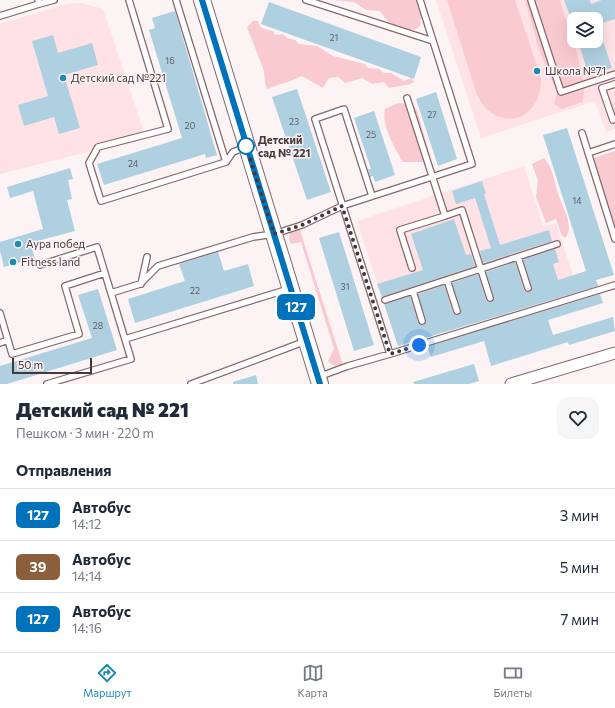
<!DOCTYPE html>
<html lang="ru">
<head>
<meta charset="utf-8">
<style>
  :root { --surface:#fff; --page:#f6f6f7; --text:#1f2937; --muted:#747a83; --line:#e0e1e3; --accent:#1e8bb1 }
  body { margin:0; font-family:Commissioner,sans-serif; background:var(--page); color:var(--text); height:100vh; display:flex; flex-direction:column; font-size:15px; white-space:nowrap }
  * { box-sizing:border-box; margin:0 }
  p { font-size:13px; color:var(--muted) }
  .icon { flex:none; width:22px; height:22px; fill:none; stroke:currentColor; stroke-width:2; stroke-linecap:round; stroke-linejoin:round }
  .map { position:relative; height:384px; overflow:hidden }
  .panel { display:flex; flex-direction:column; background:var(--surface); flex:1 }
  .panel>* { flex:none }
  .badge { padding:0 8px; border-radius:6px; font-size:14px; line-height:26px }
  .buttons { position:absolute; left:567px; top:12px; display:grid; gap:8px }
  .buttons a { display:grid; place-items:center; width:36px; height:36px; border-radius:8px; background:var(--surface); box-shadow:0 4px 16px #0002; font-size:20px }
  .scale { position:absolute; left:12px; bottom:10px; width:80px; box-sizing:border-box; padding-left:4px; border:2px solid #463739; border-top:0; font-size:11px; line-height:14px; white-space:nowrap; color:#463739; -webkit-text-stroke:3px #fbf3f4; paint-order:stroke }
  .you { position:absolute; width:20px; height:20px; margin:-10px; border:3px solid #fff; border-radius:50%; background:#1a73e8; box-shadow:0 0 0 6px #1a73e833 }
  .map>.badge { position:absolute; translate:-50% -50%; box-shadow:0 0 0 2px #fff }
  h2 { padding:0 16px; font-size:15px; line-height:36px }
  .round { display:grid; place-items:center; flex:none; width:42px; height:42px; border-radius:12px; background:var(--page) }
  .overview { display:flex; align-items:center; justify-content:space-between; height:68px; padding:0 16px }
  h1 { font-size:19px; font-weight:800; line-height:30px }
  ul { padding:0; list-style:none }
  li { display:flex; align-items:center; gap:12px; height:52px; padding:0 16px; border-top:1px solid var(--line) }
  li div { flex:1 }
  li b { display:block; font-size:15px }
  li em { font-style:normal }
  li .badge { min-width:44px; font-weight:700; text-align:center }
  .tabs { display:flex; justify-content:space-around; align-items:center; height:56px; border-top:1px solid var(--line); background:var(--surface); font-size:11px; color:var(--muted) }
  .tabs a { display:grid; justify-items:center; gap:2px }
  .tabs .active { color:var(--accent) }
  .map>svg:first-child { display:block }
  .built { fill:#fee2e5; fill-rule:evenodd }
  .green { fill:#f9cbd0 }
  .building { fill:#afd0e0 }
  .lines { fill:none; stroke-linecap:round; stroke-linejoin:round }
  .lane-casing { stroke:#87676b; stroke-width:8 }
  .street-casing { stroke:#87676b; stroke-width:13 }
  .secondary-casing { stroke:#87676b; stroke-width:18 }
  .lane { stroke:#fff; stroke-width:5.5 }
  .street { stroke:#fff; stroke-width:11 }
  .secondary { stroke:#fff; stroke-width:16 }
  .line-casing { stroke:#fff; stroke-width:9 }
  .line { stroke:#0072bc; stroke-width:6 }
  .walk { stroke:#463739; stroke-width:4; stroke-dasharray:0 7.2 }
  .poi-dot { fill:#1e8bb1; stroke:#fbf3f4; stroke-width:1.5 }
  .stop-dot { fill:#fff; stroke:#0072bc; stroke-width:2 }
  .labels { text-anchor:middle; stroke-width:3; stroke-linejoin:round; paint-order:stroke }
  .number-label { font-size:9px; fill:#605d63 }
  .poi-label { font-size:11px; fill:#463739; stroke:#fbf3f4; text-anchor:start }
  .stop-label { font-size:11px; font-weight:bold; fill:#463739; stroke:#fbf3f4; text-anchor:start }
</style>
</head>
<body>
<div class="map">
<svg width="615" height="384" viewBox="0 0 615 384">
  <rect width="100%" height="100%" fill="#fbf3f4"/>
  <path class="built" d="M 436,0 L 615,0 L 615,129 L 606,132 L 595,101 L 481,138 ZM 574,19 L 596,19 L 596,41 L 574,41 Z
    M 82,3 L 103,9 L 144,132 L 97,144 L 91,151 L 0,174 L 0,24 L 66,4 Z
    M 524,166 L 543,226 L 556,223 L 577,288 L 398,346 L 357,221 Z"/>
  <path class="green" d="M 333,0 L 416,0 L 421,15 L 420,26 L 415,30 C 397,28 390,26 380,11 L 366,10 L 354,2 Z
    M 447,0 L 515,0 L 541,78 C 542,124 493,134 476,92 Z
    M 525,0 L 560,0 C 566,22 591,83 582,102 L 562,109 L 554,104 L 558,91 L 550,77 L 539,50 Z
    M 253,21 L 258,21 L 261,28 L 273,31 L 275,35 L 283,34 L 287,38 L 295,40 L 299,44 L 317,46 L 333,56 L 365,64 L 368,68 L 379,69 L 384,73 L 391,73 L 404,81 L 411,78 L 414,82 L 411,84 L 389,88 L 384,82 L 373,84 L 362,78 L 345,83 L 338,77 L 329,78 L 323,88 L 302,76 C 291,82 279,84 267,89 L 265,83 L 264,71 L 247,27 Z
    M 398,103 L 412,104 L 417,110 L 431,160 L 424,162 L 403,162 C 395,149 381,125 385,109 Z
    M 615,151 L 615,226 L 593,158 Z
    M 544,158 C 553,168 554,181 558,193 C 561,206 576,226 565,238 L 562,236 L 556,219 L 546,223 L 536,197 L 538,181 L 532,164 Z
    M 299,227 L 343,365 C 336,367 332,366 328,361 L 334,349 L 301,242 L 291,244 L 289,238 L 290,232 Z"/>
  <path class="building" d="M 564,0 L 590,0 L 591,4 L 602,0 L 615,0 L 615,19 L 596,25 L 596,19 L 571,19 Z
    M 269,2 L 421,57 L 414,79 L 261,24 Z
    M 175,11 L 217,155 L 206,158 L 205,154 L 104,185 L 97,164 L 182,138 L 149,30 L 155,28 L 152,18 Z
    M 53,35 L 58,53 L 92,43 L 98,65 L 64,75 L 80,128 L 59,134 L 54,117 L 24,126 L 18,105 L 48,96 L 32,41 Z
    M 578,41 L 603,41 L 612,68 L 589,76 Z
    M 297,89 L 331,192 L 307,200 L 272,97 Z
    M 436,92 L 457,159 L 438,166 L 416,99 Z
    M 374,111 L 395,175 L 375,182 L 373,176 L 370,177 L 368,169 L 371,169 L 354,118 Z
    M 567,128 L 614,275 L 596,280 L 598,286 L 398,346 L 384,304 L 410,296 L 418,322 L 423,325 L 425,324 L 426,320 L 418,294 L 444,285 L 453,313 L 458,315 L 460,314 L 461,310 L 452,283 L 478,274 L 486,300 L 489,302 L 492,302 L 494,297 L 486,272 L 515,262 L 524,290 L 527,292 L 530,292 L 532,287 L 523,259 L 555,249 L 559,262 L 553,264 L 558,280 L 586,271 L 543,135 Z
    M 70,168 L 73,179 L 68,180 L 72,199 L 67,200 L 75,231 L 30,243 L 35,258 L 4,267 L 0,251 L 0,242 L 43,229 L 33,191 L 10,198 L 7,187 Z
    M 482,181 L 486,194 L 484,194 L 500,245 L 549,230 L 552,241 L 483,263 L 480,251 L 491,248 L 475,198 L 456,204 L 452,191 Z
    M 454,219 L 466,255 L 471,254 L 475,266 L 382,297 L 377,284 L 423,270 L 411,234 Z
    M 339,232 L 374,345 L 354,351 L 319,238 Z
    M 218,252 L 224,271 L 248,264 L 254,286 L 135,323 L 128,299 L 185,281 L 179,264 Z
    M 98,289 L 117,350 L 7,384 L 0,384 L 0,366 L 92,338 L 78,295 Z
    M 600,294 L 603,303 L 548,320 L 553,335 L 613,317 L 615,331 L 569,345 L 568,342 L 491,366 L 484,341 L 431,357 L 427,347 Z
    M 474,364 L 479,381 L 469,384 L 414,384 L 413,382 Z
    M 256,375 L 258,384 L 233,384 L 233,382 Z"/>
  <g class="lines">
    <defs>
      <path id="lane" d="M 129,0 L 168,129 L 98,147 L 89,163 L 101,201 L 226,162 L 233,152 L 246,147
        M 176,0 L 226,162
        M 306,0 L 433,41
        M 531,0 L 561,92 L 615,74
        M 39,4 L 54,0
        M 0,16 L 39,4 L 38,0
        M 615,84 L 602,88 L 613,120 L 615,119
        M 407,98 L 445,216 L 400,230 L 412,268
        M 582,133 L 615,239
        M 588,153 L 615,144
        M 372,196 L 344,109 L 315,119 L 390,354
        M 445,216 L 462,210 L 490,298
        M 518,257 L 528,288
        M 40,265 L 97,247 L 131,359 L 47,384
        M 447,280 L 457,311
        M 141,284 L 147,257
        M 413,291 L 422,321
        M 111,293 L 140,284 L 158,266 L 253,237 L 274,234 L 302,225 L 342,206 L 472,164 L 420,0
        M 385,300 L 557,244
        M 0,313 L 12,354 L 79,334 L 65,286 L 105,273
        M 125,339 L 289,289
        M 0,343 L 8,340
        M 318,377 L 348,366 L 390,354 L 615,285
        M 191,384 L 306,341"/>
      <path id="street" d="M 511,384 L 615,353"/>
      <path id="secondary" d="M 202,0 L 320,384"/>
    </defs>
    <use href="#lane" class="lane-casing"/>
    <use href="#street" class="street-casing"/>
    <use href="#secondary" class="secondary-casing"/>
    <use href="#lane" class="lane"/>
    <use href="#street" class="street"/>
    <use href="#secondary" class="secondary"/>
  </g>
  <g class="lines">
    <defs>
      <path id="line" d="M 202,0 L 320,384"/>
    </defs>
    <use href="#line" class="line-casing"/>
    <use href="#line" class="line"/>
    <path class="walk" d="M 246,146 L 274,234 L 302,225 L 342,206 L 390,354 L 419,345"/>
  </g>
  <g class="poi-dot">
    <circle cx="537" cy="71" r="4"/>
    <circle cx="63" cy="78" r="4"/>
    <circle cx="18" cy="244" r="4"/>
    <circle cx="13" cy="262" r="4"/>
  </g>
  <circle class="stop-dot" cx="246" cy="146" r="8"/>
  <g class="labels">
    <g class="number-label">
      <text x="334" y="41">21</text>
      <text x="170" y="64">16</text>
      <text x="432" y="118">27</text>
      <text x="294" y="125">23</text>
      <text x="190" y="129">20</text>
      <text x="371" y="138">25</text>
      <text x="133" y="167">24</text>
      <text x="577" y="204">14</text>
      <text x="345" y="290">31</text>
      <text x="195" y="294">22</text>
      <text x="98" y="329">28</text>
    </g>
    <g class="poi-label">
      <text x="545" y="75">Школа №71</text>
      <text x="71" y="82">Детский сад №221</text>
      <text x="26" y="248">Аура побед</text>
      <text x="21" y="266">Fitness land</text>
    </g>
    <g class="stop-label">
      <text x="258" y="144">Детский<tspan x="258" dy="13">сад № 221</tspan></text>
    </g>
  </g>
</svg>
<div class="buttons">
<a><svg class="icon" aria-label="layers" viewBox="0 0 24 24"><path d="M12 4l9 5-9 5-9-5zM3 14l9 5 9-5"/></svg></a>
</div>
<div class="scale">50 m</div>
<div class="you" style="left:419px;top:345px"></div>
<b class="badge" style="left:296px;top:307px;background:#0072bc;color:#fff">127</b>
</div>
<section class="panel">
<div class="overview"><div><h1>Детский сад № 221</h1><p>Пешком · 3 мин · 220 m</p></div><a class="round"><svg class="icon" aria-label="heart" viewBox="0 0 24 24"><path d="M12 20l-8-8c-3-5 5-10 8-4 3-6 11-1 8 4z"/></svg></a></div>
<h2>Отправления</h2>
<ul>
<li><span class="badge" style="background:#0072bc;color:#fff">127</span><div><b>Автобус</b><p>14:12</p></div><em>3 мин</em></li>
<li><span class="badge" style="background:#8b5e3c;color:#fff">39</span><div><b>Автобус</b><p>14:14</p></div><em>5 мин</em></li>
<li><span class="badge" style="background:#0072bc;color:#fff">127</span><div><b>Автобус</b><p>14:16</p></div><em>7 мин</em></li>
</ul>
</section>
<nav class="tabs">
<a class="active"><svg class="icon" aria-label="directions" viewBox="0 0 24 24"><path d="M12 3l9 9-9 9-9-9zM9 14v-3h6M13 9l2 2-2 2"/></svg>Маршрут</a>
<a><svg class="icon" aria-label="map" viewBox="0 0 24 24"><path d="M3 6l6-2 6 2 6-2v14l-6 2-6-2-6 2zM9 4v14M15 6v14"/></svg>Карта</a>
<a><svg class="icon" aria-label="tickets" viewBox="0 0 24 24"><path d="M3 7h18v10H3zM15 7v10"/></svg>Билеты</a>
</nav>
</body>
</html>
